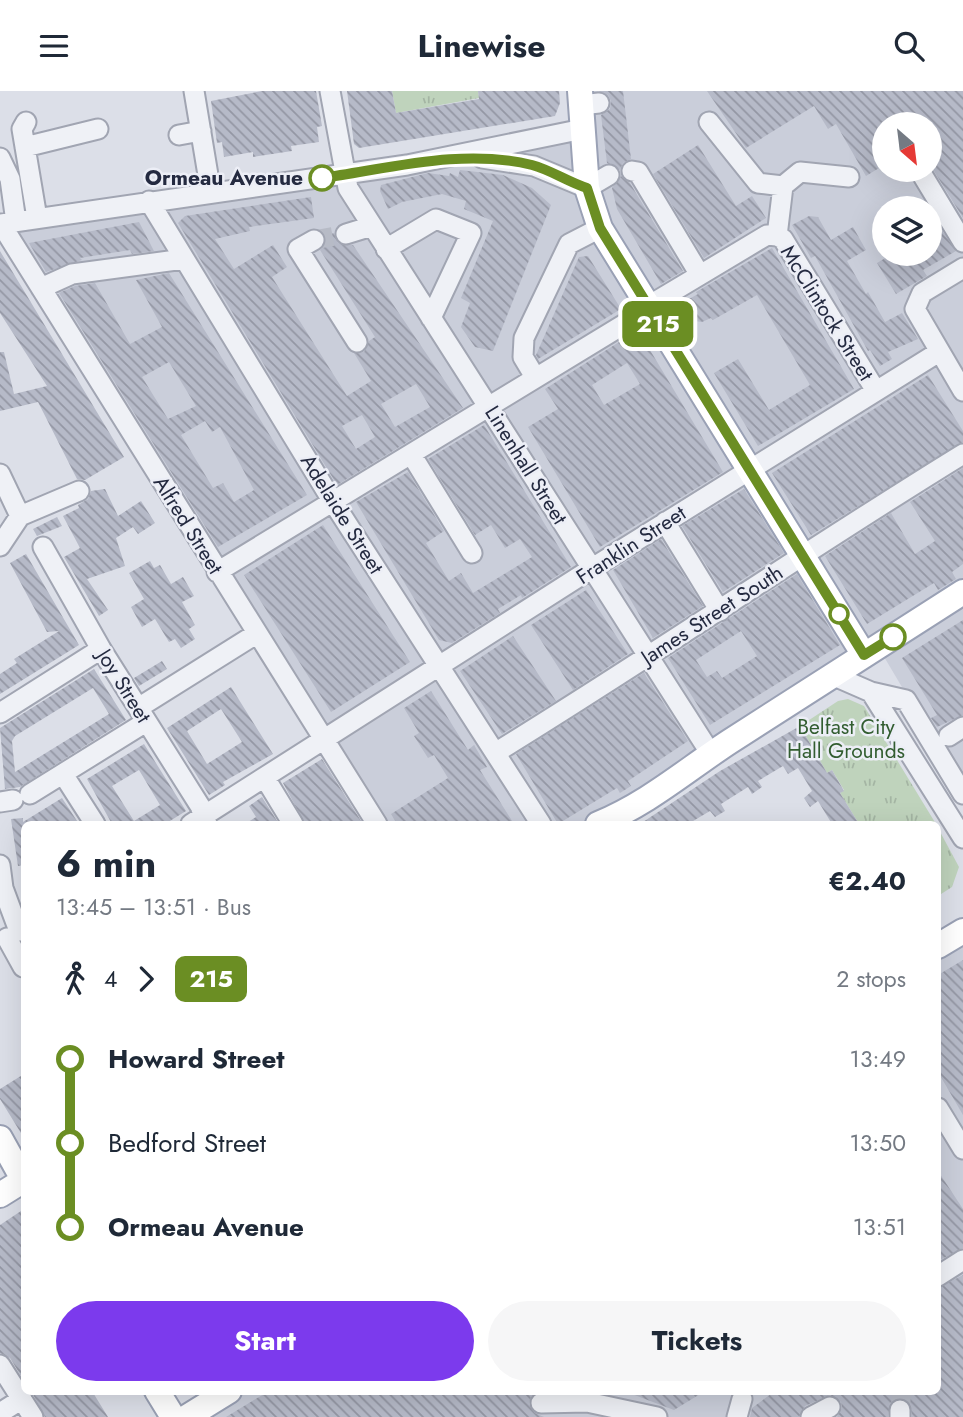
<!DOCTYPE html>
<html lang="en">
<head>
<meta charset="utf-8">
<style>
  :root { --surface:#fff; --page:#f6f6f7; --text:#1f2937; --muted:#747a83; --accent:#7c3aed }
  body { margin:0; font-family:Jost,sans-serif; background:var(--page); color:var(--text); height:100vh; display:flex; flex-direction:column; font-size:26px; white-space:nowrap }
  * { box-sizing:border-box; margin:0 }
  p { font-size:23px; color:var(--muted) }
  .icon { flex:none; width:38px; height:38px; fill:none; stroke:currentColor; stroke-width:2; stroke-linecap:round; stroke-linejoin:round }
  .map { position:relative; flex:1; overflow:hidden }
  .details { position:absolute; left:21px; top:730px; width:920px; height:574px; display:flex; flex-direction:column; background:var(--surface); border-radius:10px; box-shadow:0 7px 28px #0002 }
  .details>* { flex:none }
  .badge { padding:0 14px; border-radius:10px; font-size:24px; line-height:46px }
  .needle { width:46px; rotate:152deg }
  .tools { position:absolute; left:872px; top:21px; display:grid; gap:14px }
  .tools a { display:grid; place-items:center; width:70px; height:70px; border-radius:50%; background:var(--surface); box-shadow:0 7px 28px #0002; font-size:35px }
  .map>.badge { position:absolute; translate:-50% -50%; box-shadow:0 0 0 4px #fff }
  .legs { display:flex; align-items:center; gap:10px; height:77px; padding:0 35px; font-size:23px }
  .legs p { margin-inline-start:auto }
  .overview { display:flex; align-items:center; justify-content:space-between; height:119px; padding:0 35px }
  h1 { font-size:38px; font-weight:700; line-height:52px }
  .cta { display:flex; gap:14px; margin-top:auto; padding:14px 35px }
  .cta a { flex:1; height:80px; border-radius:42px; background:var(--accent); color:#fff; font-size:28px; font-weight:700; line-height:80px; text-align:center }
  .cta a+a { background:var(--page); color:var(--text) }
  ul { padding:0 35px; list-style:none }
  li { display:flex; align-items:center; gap:24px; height:84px; font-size:26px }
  li i { display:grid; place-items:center; width:10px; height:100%; margin:0 9px; background:currentColor }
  li i::after { content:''; width:18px; height:18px; margin:-9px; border:5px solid; border-radius:50%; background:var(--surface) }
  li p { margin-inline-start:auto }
  li:first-child i { background:linear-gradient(#0000 50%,currentColor 0) }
  li:last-child i { background:linear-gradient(currentColor 50%,#0000 0) }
  header { display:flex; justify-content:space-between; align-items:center; height:91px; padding:0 35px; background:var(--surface); font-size:32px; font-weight:700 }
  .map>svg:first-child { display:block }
  .built { fill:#caceda; fill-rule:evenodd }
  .grass { fill:url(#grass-tufts) }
  .building { fill:url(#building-back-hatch); fill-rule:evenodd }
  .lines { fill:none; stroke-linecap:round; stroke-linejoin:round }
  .minor-tunnel { stroke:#b7bbc6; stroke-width:19; stroke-dasharray:19 10; stroke-linecap:butt }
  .minor-casing { stroke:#a1a5b2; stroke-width:23 }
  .major-casing { stroke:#9aa1b5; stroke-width:28 }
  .minor { stroke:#eff1f6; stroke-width:19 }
  .major { stroke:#fff; stroke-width:24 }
  .line-1-casing { stroke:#fff; stroke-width:16 }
  .line-1 { stroke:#6b8e23; stroke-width:10 }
  .stop-1-dot { fill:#fff; stroke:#6b8e23; stroke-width:3.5 }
  .labels { text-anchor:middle; stroke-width:5; stroke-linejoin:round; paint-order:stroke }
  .stop-label { font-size:21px; font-weight:bold; fill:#242a40; stroke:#eceef6; text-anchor:end }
  .street-label { font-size:21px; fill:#242a40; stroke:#eceef6 }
  .park-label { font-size:21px; fill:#325d30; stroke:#eceef6 }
</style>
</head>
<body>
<header><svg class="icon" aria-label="menu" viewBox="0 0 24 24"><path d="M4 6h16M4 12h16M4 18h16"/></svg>Linewise<svg class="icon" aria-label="search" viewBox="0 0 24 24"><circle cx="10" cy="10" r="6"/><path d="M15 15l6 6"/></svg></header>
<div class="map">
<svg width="963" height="1326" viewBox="0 0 963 1326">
  <defs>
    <pattern id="grass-tufts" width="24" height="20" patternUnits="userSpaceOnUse" patternTransform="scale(1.75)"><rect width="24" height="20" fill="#bfd3bc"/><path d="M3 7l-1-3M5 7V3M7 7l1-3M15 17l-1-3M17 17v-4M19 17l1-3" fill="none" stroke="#a4b5a3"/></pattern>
    <pattern id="building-back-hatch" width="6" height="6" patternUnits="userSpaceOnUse" patternTransform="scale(1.75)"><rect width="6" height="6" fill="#b6bac8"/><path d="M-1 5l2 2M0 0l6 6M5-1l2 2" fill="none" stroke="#9497a4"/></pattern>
  </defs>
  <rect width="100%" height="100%" fill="#dcdfe8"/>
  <path class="built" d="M 580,0 L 963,0 L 963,699 L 880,559 L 604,733 L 377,733 L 4,135 L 571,41 ZM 884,33 L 929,33 L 929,79 L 884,79 ZM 884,117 L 929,117 L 929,163 L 884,163 Z
    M 963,852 L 963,1326 L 187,1326 L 229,1300 L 938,1300 L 938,867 Z"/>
  <path class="grass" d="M 392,0 L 478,0 L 479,7 L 396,22 Z
    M 848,608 L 864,615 L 936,733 L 859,733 L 840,702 L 844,699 L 832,679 L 827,682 L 800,635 L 838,610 Z
    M 938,737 L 959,776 L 952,796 L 938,805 Z"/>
  <path class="building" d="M 262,0 L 316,0 L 322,35 L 317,36 L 319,51 L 291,55 L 292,60 L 253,66 L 253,61 L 224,66 L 222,51 L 217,52 L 211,10 Z
    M 347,0 L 392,0 L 396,22 L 479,8 L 478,0 L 559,0 L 560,12 L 555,25 L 359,57 L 354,53 Z
    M 599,0 L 623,0 L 631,68 L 623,72 L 620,79 L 607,72 L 601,24 L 610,18 L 611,10 L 608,4 Z
    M 707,0 L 963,0 L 963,127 L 929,72 L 929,33 L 884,33 L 884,74 L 866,85 L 836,33 L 828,38 L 814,15 L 746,57 Z
    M 698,54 L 736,115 L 752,105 L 766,127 L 704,167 L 653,83 Z
    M 460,79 L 503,84 L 532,97 L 551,114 L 493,260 L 475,256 L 461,236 L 470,212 L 461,207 L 493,130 L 464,118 L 466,110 L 442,103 L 402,111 L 388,118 L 380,100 L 381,94 L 428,82 L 449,85 L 450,82 L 458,86 Z
    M 621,85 L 630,92 L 683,180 L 661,193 L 617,118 L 612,97 Z
    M 311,106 L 314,127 L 249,136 L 250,140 L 215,148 L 234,178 L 273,154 L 287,176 L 272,186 L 347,305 L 371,290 L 354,262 L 364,261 L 369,250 L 375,246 L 320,159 L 325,155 L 325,144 L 334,142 L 338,152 L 353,154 L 463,317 L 337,394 L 178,132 L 185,125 ZM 416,293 L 430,316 L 395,336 L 381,313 ZM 362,324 L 375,346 L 356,358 L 342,335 Z
    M 809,125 L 818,126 L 831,149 L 853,136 L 866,159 L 847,170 L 866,203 L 868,201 L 885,231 L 902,222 L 918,248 L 888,261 L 892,268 L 880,275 L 870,259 L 868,260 L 815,165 L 811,167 L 792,134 Z
    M 139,131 L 154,160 L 132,163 L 130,159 L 80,167 L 82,169 L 46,181 L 29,152 Z
    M 937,132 L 956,160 L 923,179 L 927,185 L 896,203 L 877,172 L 892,163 L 929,163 L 929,134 Z
    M 772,157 L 854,298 L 758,355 L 714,282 L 738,268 L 769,319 L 810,294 L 757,204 L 713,229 L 711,227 L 702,231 L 694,230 L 688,224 L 686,216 L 689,208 L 698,203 L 696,201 Z
    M 0,160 L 124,366 L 85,389 L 77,388 L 38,311 L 0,320 L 0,261 L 4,261 L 14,303 L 47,295 L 0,222 Z
    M 588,165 L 621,218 L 538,268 L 536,264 L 579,166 Z
    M 169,182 L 307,404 L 218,456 L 59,202 L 75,195 L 95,192 L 130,253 L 162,236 L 136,189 ZM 169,271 L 196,315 L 168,328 L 142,286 ZM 205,330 L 212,341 L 220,336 L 254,399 L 234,411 L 223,392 L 213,397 L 181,344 Z
    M 638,239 L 723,381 L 600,456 L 528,336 L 558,318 L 545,298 ZM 627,272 L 640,293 L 604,314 L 592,294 Z
    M 928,284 L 963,340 L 963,351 L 811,444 L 772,382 Z
    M 484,334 L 571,476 L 522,507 L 521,504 L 498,518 L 500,522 L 452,552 L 439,549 L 356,411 L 408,381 L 444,440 L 426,452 L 449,490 L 461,482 L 473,502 L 532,466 L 520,448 L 505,457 L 491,434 L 475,444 L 428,368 Z
    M 963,377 L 963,473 L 952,481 L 956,488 L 938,499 L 934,492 L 867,533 L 825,465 L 891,422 L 915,463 L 935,450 L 910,411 Z
    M 105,398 L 118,425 L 141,410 L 155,432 L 138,443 L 133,436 L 116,447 L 125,475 L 87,488 L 108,519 L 99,525 L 64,466 L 80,457 L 63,425 L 79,417 L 78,414 L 88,408 L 91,400 Z
    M 744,398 L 784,462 L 723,501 L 682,435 Z
    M 57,426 L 62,435 L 37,445 L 33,438 Z
    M 323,434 L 410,571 L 331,621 L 244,484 Z
    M 661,448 L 703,515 L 653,547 L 613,479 Z
    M 26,463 L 79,554 L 0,603 L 0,583 L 17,572 L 14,568 L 59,540 L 47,541 L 10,472 Z
    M 150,470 L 154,477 L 160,474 L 171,493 L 183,486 L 194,505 L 182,511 L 195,534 L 189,538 L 195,548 L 181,557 L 175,548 L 169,551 L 155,528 L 142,536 L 131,516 L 144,508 L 129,482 Z
    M 797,483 L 840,554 L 710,634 L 668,567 ZM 741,540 L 757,565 L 722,587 L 717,580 L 707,586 L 696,569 Z
    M 586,499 L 628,563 L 573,599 L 531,534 Z
    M 963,529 L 963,624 L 937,636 L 931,627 L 937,624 L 902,567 Z
    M 513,545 L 556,610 L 502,643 L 460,580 Z
    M 162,570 L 167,578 L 139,595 L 134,587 Z
    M 94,578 L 126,629 L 20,696 L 5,698 L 0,637 ZM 93,597 L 109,623 L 15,681 L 12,650 L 15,645 Z
    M 644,582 L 688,650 L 628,690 L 631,695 L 620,702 L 617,697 L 558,733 L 516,663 Z
    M 231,596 L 273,663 L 223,691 L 225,694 L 209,704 L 167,637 ZM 221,618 L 242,651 L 207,673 L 187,640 Z
    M 431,600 L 468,659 L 474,654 L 487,676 L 480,679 L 514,733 L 397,733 L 391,723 L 448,687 L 434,664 L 428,667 L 414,645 L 419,642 L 404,617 Z
    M 800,635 L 827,682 L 832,679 L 844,700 L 840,702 L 859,733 L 832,733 L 818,710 L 810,716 L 804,707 L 812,700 L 798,677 L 788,683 L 783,675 L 758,690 L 762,696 L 752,703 L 748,696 L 721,713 L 725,720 L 715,726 L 710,720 L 688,733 L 640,733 L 720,680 Z
    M 144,653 L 186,720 L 165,733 L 112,733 L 87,688 ZM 139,679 L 160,714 L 134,730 L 112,695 Z
    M 322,668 L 363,733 L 305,733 L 283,692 Z
    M 262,706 L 279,733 L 245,733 L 256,726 L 249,715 Z
    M 62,707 L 79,733 L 24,733 L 24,774 L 18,775 L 11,728 L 23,727 L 23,731 Z
    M 963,869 L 963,1024 L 938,981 L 938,884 Z
    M 24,983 L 24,1047 L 0,1008 L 0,998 Z
    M 938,1080 L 963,1118 L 963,1157 L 938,1170 Z
    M 24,1118 L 24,1290 L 10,1267 L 0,1262 L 0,1134 Z
    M 963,1184 L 963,1326 L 912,1326 L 910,1312 L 901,1307 L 890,1312 L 888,1326 L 837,1326 L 842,1317 L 841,1311 L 830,1304 L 805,1315 L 799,1326 L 750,1326 L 752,1317 L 775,1300 L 938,1300 L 938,1197 Z
    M 31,1300 L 92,1300 L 108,1326 L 45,1326 Z
    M 269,1300 L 539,1300 L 531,1306 L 529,1313 L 535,1322 L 544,1326 L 226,1326 Z
    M 624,1300 L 705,1300 L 674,1319 Z"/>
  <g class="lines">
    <path class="minor-tunnel" d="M 314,149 L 346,143
      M 900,1319 L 902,1300"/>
    <defs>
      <path id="minor" d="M 194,0 L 211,102
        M 330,0 L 348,97 L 711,663
        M 581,14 L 599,12
        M 26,31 L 22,38 L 37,127
        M 709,31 L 758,92 L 783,95 L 800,81 L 849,86
        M 179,44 L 201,40
        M 25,56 L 98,38
        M 0,67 L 10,88 L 16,131
        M 482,67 L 534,75 L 587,97 L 609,84
        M 632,80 L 638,81 L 700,184
        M 920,80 L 963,151
        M 149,110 L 333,411 L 541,733
        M 0,133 L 407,74 L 583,38
        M 1,133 L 377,733
        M 346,143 L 372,135
        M 777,145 L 783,148 L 876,300
        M 777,145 L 783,95
        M 314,149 L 298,158 L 357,251
        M 386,158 L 436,128 L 471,142 L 431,227
        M 963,177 L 922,202 L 915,218 L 963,300
        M 41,197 L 72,183 L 184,168
        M 535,286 L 523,266 L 524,247 L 569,153 L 600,137
        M 411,363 L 472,462
        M 0,383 L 20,425
        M 665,431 L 720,520
        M 0,455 L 20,425 L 79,400
        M 43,456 L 101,558 L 200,715 L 207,733
        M 217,481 L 631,229 L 655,211 L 767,144 L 777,145
        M 832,584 L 871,601 L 906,609 L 963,703
        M 871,601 L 963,747
        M 138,617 L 256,543
        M 0,622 L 101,558
        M 949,645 L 963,636
        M 495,662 C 653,565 805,460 963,363
        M 63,683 L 95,733
        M 265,687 L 293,733
        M 30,703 L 146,631
        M 0,711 L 13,709
        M 191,733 L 602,471 L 939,261
        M 0,774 L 3,797 L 19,840
        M 7,847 L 23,876
        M 938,1017 L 963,1058
        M 938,1185 L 963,1169
        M 0,1274 L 33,1326
        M 541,1312 L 587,1311 L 657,1326
        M 0,1322 L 22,1308
        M 737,1326 L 742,1308
        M 811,1326 L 830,1316
        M 900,1326 L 900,1319"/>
      <path id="major" d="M 580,0 L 587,97 L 600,137 L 864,564
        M 598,733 C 647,713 685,680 729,651 C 807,601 885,551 963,501
        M 938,855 L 963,840
        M 0,1047 L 24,1090
        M 0,1104 L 24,1089
        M 157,1300 L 173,1326
        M 187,1326 L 229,1300"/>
    </defs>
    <use href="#minor" class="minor-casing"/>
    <use href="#major" class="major-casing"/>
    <use href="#minor" class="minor"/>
    <use href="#major" class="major"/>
  </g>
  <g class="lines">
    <defs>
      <path id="line-1" d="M 322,87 C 392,77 463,57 532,74 C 551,79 568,91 587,97 L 600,137 L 864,564 L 893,546"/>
    </defs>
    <use href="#line-1" class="line-1-casing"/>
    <use href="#line-1" class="line-1"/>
  </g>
  <g class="stop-1-dot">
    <circle cx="322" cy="87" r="12"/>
    <circle cx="839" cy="523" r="9"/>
    <circle cx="893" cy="546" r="12"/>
  </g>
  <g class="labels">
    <g class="stop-label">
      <text x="303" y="94">Ormeau Avenue</text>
    </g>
    <g class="street-label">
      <text transform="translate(827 222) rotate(58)" y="7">McClintock Street</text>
      <text transform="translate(526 374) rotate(58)" y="7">Linenhall Street</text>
      <text transform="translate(342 423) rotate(58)" y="7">Adelaide Street</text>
      <text transform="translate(188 434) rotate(58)" y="7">Alfred Street</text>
      <text transform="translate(631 454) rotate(-33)" y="7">Franklin Street</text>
      <text transform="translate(712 524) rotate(-33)" y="7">James Street South</text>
      <text transform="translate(124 595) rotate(58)" y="7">Joy Street</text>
    </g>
    <g class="park-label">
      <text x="846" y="643">Belfast City<tspan x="846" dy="24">Hall Grounds</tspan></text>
    </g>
  </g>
</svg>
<div class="tools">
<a><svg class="needle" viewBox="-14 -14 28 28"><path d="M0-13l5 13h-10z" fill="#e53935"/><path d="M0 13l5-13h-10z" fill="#747a83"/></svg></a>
<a><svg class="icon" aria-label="layers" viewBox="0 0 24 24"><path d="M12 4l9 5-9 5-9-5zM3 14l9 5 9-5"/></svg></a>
</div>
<b class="badge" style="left:658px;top:233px;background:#6b8e23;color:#fff">215</b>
<section class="details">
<div class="overview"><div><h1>6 min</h1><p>13:45 – 13:51 · Bus</p></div><b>€2.40</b></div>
<div class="legs"><svg class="icon" aria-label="walk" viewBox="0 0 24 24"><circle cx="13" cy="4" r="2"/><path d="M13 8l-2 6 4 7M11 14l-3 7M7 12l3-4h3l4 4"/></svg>4<svg class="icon" aria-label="forward" viewBox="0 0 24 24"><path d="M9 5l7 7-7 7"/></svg><b class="badge" style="background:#6b8e23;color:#fff">215</b><p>2 stops</p></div>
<ul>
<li><i style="color:#6b8e23"></i><b>Howard Street</b><p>13:49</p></li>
<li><i style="color:#6b8e23"></i><span>Bedford Street</span><p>13:50</p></li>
<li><i style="color:#6b8e23"></i><b>Ormeau Avenue</b><p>13:51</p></li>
</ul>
<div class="cta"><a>Start</a><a>Tickets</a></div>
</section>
</div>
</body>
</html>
